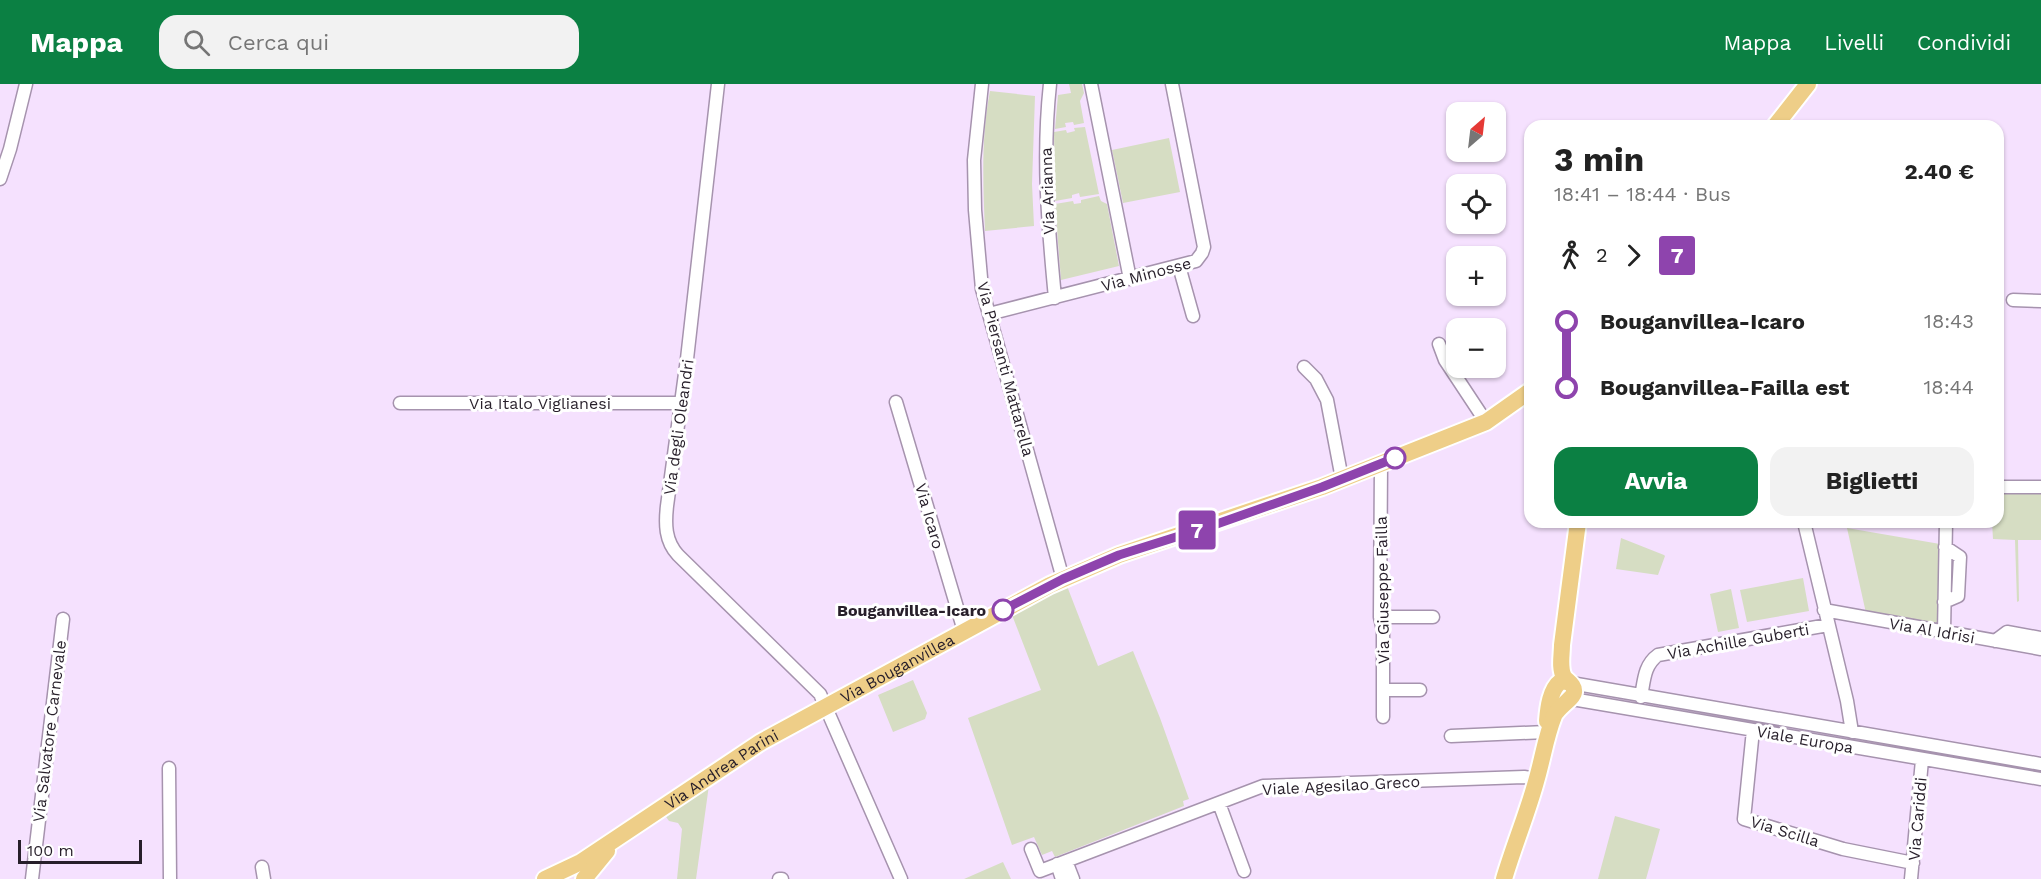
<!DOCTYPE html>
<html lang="it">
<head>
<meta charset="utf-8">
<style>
  :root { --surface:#fff; --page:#f2f2f2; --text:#222; --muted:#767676; --accent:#0b8043 }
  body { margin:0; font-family:"Work Sans",sans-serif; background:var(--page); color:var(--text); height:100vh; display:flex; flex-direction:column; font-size:22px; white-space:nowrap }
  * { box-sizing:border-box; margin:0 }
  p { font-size:20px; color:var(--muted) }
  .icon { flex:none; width:33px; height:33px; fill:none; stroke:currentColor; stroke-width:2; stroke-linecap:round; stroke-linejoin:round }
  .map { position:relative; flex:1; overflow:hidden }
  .sheet { position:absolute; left:1524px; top:36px; width:480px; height:408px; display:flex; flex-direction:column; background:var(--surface); border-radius:18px; box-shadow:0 2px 4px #0004 }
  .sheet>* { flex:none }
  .badge { padding:0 12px; border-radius:4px; font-size:21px; line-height:39px }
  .needle { width:39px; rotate:28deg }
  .controls { position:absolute; left:1446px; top:18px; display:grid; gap:12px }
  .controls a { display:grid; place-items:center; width:60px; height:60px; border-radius:12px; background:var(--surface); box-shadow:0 2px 4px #0004; font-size:30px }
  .scale { position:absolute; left:18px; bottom:15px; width:124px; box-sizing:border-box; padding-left:6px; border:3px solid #271f2a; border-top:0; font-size:16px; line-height:21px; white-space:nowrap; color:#271f2a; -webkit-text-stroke:4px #fff; paint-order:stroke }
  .map>.badge { position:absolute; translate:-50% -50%; box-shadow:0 0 0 3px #fff }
  .legs { display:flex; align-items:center; gap:9px; height:66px; padding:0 30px; font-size:20px }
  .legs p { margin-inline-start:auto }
  .overview { display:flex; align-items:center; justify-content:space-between; height:102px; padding:0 30px }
  h1 { font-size:33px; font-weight:700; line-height:45px }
  .cta { display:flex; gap:12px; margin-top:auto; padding:12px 30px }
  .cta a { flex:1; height:69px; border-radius:18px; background:var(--accent); color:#fff; font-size:24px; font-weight:700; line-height:69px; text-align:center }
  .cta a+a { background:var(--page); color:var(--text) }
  ul { padding:0 30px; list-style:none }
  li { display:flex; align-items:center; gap:21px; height:66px; font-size:22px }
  li i { display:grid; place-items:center; width:9px; height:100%; margin:0 8px; background:currentColor }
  li i::after { content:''; width:15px; height:15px; margin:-8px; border:4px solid; border-radius:50%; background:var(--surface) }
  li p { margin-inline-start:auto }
  li:first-child i { background:linear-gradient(#0000 50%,currentColor 0) }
  li:last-child i { background:linear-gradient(currentColor 50%,#0000 0) }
  header { display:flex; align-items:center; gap:36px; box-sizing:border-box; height:84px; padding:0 30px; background:var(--accent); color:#fff }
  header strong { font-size:28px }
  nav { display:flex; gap:33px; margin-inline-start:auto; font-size:21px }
  .search { width:420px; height:54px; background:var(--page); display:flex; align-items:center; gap:15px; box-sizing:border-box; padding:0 21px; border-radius:18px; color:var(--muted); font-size:22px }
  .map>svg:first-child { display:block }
  .green { fill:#d6ddc3 }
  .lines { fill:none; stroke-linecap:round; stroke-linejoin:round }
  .minor-casing { stroke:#a693ae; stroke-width:15 }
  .major-casing { stroke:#fff; stroke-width:20 }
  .minor { stroke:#fff; stroke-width:12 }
  .major { stroke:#eece88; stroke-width:16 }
  .line-1-casing { stroke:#fff; stroke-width:14 }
  .line-1 { stroke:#8e44ad; stroke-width:9 }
  .stop-1-dot { fill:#fff; stroke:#8e44ad; stroke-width:3 }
  .labels { text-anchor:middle; stroke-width:6; stroke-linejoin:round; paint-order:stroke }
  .street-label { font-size:16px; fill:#271f2a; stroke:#fff }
  .stop-label { font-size:16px; font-weight:bold; fill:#271f2a; stroke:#fff; text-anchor:end }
</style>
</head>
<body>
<header>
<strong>Mappa</strong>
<div class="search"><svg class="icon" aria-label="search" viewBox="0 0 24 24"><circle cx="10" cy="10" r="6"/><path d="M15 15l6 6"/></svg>Cerca qui</div>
<nav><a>Mappa</a><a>Livelli</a><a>Condividi</a></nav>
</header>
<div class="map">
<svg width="2041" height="795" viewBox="0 0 2041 795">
  <rect width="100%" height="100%" fill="#f5e1fe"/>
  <path class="green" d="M 1069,0 L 1082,0 L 1084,9 L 1080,17 L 1084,39 L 1074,41 L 1073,38 L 1065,39 L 1066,43 L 1055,45 L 1058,11 L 1071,9 Z
    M 990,7 L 1035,12 L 1032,100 L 1034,142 L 985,147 C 983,100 981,53 990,7 Z
    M 1085,43 L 1099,110 L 1080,113 L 1079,109 L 1072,111 L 1072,114 L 1055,117 L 1054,48 L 1066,46 L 1067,49 L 1075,47 L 1074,44 Z
    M 1169,54 L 1180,108 L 1123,119 L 1112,66 Z
    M 1099,112 L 1101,117 L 1107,120 L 1119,182 L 1061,196 L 1055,120 L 1073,117 L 1074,120 L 1081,119 L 1081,116 Z
    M 2041,409 L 2041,456 L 2018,456 L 2019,517 L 2017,518 L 2015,456 L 1993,455 L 1992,438 L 1998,438 L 1998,410 Z
    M 1847,444 L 1940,460 L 1938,541 L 1866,529 Z
    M 1621,454 L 1664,471 L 1665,472 L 1658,491 L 1616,485 Z
    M 1803,494 L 1809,527 L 1747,538 L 1740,506 Z
    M 1067,502 L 1098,582 L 1133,567 L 1160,634 L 1189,715 L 1183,717 L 1184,722 L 1055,773 L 1052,767 L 1042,771 L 1034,753 L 1012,761 L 968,634 L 1041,606 L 1012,531 Z
    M 1731,505 L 1739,544 L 1718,548 L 1710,510 Z
    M 913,596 L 927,629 L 925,635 L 893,648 L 878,611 Z
    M 709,701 L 696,795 L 677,795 L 682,745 L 678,739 L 669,737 L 664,730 Z
    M 1615,732 L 1660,745 L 1646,795 L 1598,795 Z
    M 1003,778 L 1011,795 L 964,795 Z"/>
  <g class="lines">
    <defs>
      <path id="minor" d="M 718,0 L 687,275 L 667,422 C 665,440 665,457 678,471 L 820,610 L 901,795
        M 982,0 L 974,76 L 975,126 L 982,205 L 1063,495
        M 1050,0 C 1042,73 1048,141 1055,214
        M 1091,0 L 1130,195
        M 0,95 L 10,65 L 26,0
        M 1179,182 L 1193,232
        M 2013,216 L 2041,217
        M 989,230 L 1196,177 L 1202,169 L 1204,163 L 1172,0
        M 1439,260 L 1445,276 L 1486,338
        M 1304,283 L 1316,295 L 1327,316 L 1342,395
        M 896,318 L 964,547
        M 400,319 L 681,319
        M 1381,379 L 1380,533 L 1383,546 L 1383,633
        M 1998,403 L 2041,403
        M 1804,438 L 1847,617 L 1852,648
        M 1944,518 L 1958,512 L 1960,473 L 1945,463
        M 1824,526 L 2041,565
        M 1380,533 L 1433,533
        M 1944,548 L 1946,438
        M 1995,557 L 2007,548 L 2041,554
        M 1571,599 L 2041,680
        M 1383,606 L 1420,606
        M 1641,613 C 1644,597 1644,581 1658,571 L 1828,541
        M 1568,616 L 1578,616 L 2041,695
        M 1753,646 L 1744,735 L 1843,765 L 1913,779
        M 1451,652 L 1546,648
        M 169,684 L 170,795
        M 1219,719 L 1244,787
        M 1031,765 L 1040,787 L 1263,702 L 1524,693 L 1537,695
        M 1066,777 L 1073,795
        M 1057,780 L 1062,795
        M 262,783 L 264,795
        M 32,795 L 63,535
        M 779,795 L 782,795
        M 1911,795 L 1922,676"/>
      <g id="major">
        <path d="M 1775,42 L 1808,0"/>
        <path d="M 1547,637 C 1548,624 1550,605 1561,597 L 1568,598"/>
        <path id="s1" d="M 545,795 L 581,778 L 761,658 L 1050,501 L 1119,471 L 1322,403 L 1486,338 L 1530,307"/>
        <path d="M 584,795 L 607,767"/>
        <path d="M 1504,795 C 1514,761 1528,728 1537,694 C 1543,673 1546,652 1554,632 C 1558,623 1573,615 1574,608 C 1575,601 1568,598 1564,593 C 1559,584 1562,571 1562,561 L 1578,438"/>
      </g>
    </defs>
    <use href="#minor" class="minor-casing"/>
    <use href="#major" class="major-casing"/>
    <use href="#minor" class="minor"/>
    <use href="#major" class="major"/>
  </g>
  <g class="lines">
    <defs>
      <path id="line-1" d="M 1003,526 L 1063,495 L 1119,471 L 1214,441 L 1322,403 L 1395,374"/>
    </defs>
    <use href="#line-1" class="line-1-casing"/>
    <use href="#line-1" class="line-1"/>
  </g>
  <g class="stop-1-dot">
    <circle cx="1395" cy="374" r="10"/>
    <circle cx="1003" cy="526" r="10"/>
  </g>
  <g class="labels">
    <g class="street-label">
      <text transform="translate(1047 107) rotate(-92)" y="6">Via Arianna</text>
      <text transform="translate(1146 190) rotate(-15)" y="6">Via Minosse</text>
      <text transform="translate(1006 285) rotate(75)" y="6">Via Piersanti Mattarella</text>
      <text x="540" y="325">Via Italo Viglianesi</text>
      <text transform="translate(678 343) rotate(-82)" y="6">Via degli Oleandri</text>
      <text transform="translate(930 432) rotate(74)" y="6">Via Icaro</text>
      <text transform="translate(1382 506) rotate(-91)" y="6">Via Giuseppe Failla</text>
      <text transform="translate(1932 546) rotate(10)" y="6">Via Al Idrisi</text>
      <text transform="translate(1738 557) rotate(-10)" y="6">Via Achille Guberti</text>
      <text dy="6" stroke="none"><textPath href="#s1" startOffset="411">Via Bouganvillea</textPath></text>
      <text transform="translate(49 647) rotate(-83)" y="6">Via Salvatore Carnevale</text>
      <text transform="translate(1805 655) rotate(10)" y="6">Viale Europa</text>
      <text dy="6" stroke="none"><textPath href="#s1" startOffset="208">Via Andrea Parini</textPath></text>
      <text transform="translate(1341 701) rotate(-3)" y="6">Viale Agesilao Greco</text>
      <text transform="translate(1917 735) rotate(-85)" y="6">Via Cariddi</text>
      <text transform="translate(1785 747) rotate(17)" y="6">Via Scilla</text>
    </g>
    <g class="stop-label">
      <text x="986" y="532">Bouganvillea-Icaro</text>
    </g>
  </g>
</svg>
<div class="controls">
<a><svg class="needle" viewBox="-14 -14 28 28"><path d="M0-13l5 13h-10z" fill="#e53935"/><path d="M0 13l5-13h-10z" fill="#767676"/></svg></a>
<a><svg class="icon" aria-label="locate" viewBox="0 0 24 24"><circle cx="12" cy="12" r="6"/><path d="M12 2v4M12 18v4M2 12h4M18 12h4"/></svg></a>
<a>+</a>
<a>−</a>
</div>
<div class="scale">100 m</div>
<b class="badge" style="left:1197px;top:446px;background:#8e44ad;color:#fff">7</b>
<section class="sheet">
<div class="overview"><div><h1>3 min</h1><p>18:41 – 18:44 · Bus</p></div><b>2.40 €</b></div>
<div class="legs"><svg class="icon" aria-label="walk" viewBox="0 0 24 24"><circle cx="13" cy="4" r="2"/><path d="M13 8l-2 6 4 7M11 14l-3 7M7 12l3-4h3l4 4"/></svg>2<svg class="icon" aria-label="forward" viewBox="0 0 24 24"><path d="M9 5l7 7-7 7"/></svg><b class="badge" style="background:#8e44ad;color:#fff">7</b></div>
<ul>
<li><i style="color:#8e44ad"></i><b>Bouganvillea-Icaro</b><p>18:43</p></li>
<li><i style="color:#8e44ad"></i><b>Bouganvillea-Failla est</b><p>18:44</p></li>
</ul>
<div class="cta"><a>Avvia</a><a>Biglietti</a></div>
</section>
</div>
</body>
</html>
